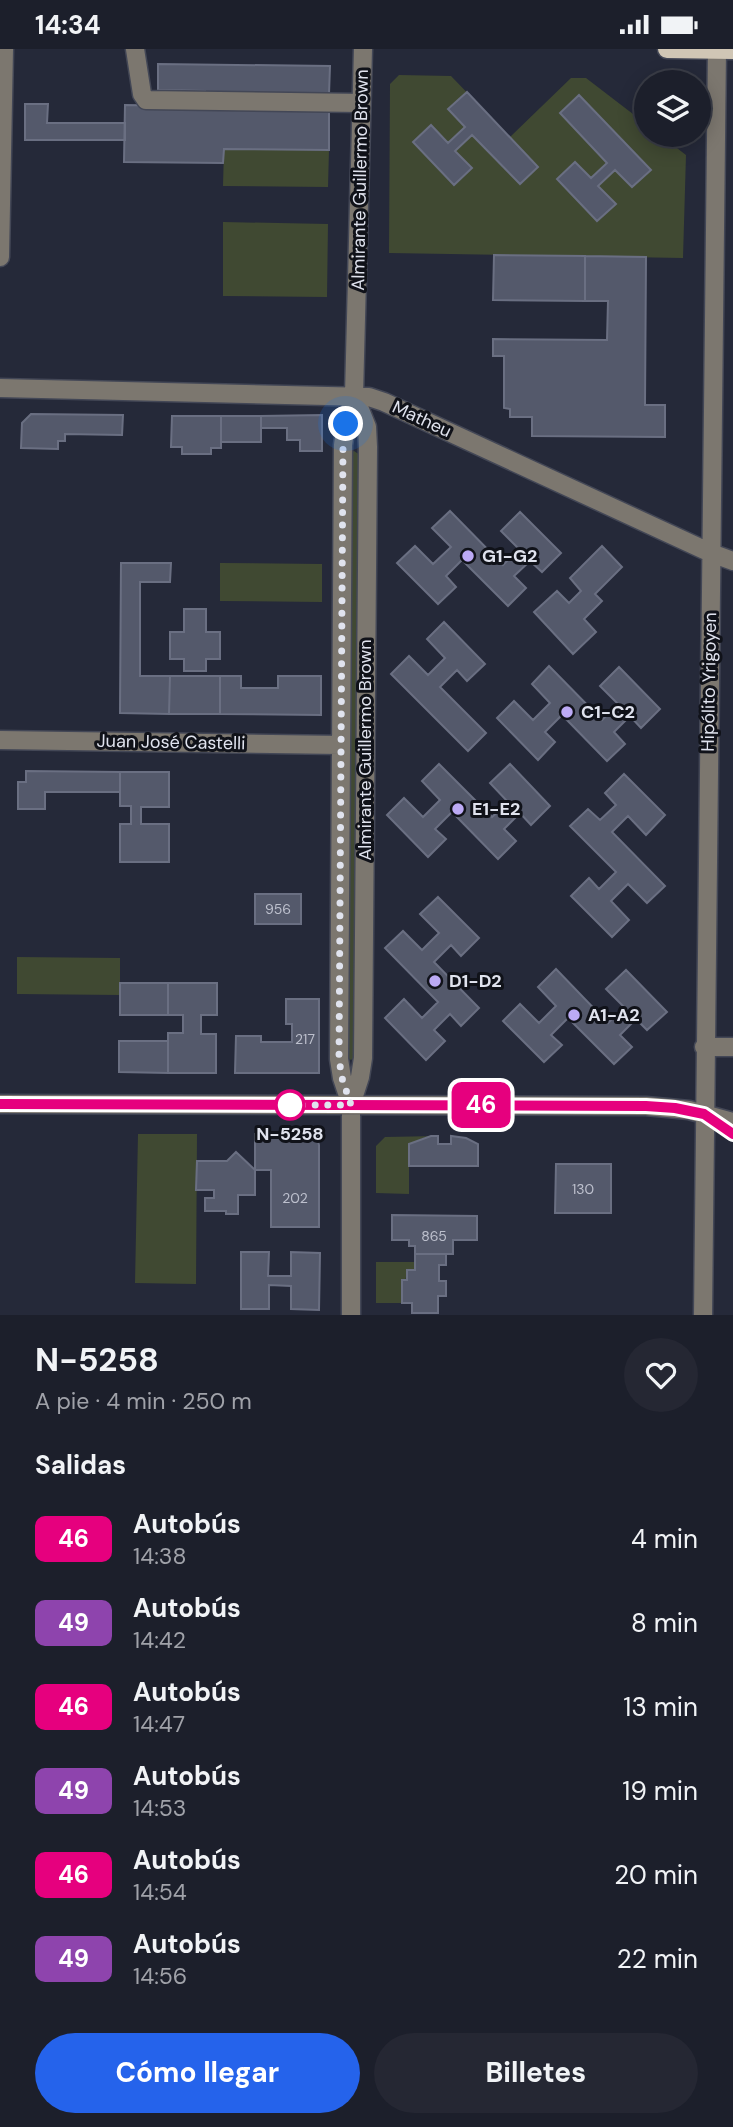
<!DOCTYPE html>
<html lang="es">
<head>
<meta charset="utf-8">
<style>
  :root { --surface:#1c1f2b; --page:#252733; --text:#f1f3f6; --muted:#a0a2a9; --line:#3a3d47; --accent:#2563eb }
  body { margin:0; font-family:"DM Sans",sans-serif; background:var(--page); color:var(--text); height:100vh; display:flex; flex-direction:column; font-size:26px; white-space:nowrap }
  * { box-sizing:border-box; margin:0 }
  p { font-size:23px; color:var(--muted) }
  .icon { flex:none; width:38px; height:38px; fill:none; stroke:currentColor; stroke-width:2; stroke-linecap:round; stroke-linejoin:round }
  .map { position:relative; height:1266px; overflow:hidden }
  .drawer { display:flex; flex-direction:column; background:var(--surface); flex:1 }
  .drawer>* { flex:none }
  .badge { padding:0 14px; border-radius:10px; font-size:24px; line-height:46px }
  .tools { position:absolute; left:634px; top:21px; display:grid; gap:14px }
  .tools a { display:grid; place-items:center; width:77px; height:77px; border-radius:50%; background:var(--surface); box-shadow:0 4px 18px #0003,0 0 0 2px var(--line); font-size:35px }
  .you { position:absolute; width:35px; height:35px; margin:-18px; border:5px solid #fff; border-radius:50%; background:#1a73e8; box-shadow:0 0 0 10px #1a73e833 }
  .map>.badge { position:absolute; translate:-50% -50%; box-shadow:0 0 0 4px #fff }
  h2 { padding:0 35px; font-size:26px; line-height:63px }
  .round { display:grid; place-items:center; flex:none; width:74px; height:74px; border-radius:37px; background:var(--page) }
  .summary { display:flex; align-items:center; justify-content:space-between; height:119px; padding:0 35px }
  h1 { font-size:33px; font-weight:700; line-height:52px }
  .action { display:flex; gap:14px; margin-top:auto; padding:14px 35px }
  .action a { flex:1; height:80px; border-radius:42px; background:var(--accent); color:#fff; font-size:28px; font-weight:700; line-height:80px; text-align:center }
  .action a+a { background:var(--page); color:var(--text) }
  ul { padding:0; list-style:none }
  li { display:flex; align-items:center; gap:21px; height:84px; padding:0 35px }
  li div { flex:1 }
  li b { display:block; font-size:26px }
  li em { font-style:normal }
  li .badge { min-width:77px; font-weight:700; text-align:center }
  .status { display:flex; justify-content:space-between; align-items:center; height:49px; padding:0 35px; background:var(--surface); direction:ltr }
  .status svg { height:19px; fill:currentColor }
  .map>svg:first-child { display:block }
  .green { fill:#404932 }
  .building { fill:#54596b; stroke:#6a6f82; stroke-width:2 }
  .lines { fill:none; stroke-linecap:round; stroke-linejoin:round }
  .minor-casing { stroke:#434756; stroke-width:21 }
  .major-casing { stroke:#434756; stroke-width:21 }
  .minor { stroke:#7c776f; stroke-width:18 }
  .major { stroke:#d0c6b5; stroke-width:18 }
  .line-casing { stroke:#fff; stroke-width:16 }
  .line { stroke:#e6007e; stroke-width:10 }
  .walk { stroke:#e0e3ee; stroke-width:7; stroke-dasharray:0 12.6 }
  .poi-dot { fill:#bcaaf5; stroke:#101219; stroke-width:2.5 }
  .stop-dot { fill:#fff; stroke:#e6007e; stroke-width:3.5 }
  .labels { text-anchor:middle; stroke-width:6; stroke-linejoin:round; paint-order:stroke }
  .number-label { font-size:14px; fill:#bdc0cd }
  .street-label { font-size:18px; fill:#e0e3ee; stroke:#101219 }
  .poi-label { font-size:18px; font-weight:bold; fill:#e0e3ee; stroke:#101219; text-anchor:start }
  .stop-label { font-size:18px; font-weight:bold; fill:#e0e3ee; stroke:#101219 }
</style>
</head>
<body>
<div class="status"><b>14:34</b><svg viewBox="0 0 49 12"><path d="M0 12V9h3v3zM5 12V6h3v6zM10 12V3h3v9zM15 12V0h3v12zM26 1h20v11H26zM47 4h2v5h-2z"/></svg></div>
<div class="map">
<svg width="733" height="1266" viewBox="0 0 733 1266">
  <rect width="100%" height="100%" fill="#252939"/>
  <path class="green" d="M 399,26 L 451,27 L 510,88 L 571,29 L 586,29 L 646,75 L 646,86 L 660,86 L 686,106 L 683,209 L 389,204 L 390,35 Z
    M 224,100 L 329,101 L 328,138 L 223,137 Z
    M 223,173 L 328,175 L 327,248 L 223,247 Z
    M 354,402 L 360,406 L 357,1006 L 351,1011 L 347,1008 L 352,403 Z
    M 220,514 L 322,515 L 322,553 L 220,552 Z
    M 17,908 L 120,909 L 120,946 L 17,945 Z
    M 138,1085 L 197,1085 L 196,1235 L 135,1234 Z
    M 438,1087 L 423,1089 L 409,1095 L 409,1145 L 376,1144 L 376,1097 L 385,1088 Z
    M 376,1213 L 415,1213 L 415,1221 L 407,1221 L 402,1254 L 376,1254 Z"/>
  <path class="building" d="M 158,15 L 330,17 L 329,45 L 281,44 L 281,58 L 205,57 L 205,42 L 158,41 Z
    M 467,43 L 538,118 L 520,135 L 472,86 L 455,102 L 472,119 L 454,136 L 413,93 L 431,76 L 448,94 L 465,78 L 448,60 Z
    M 579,46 L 651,121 L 632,138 L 615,121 L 598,137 L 616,155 L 597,172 L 557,130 L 575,113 L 591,129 L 607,114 L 560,64 Z
    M 25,55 L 48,55 L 47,74 L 125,74 L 125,91 L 25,91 Z
    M 125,56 L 329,59 L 329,101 L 224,100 L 223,114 L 124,113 Z
    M 494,206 L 585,207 L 585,252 L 493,251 Z
    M 585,207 L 646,208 L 645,356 L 665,356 L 665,388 L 532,387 L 532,368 L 510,368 L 510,360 L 504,359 L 504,307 L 493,307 L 493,290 L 607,291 L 608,252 L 585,252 Z
    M 31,365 L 123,366 L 122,386 L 65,385 L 65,392 L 58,392 L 58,400 L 21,399 L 22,374 Z
    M 322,366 L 322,402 L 300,402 L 300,391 L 287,391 L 287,379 L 261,379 L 261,367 Z
    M 172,367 L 221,367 L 221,399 L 211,399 L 211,405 L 182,405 L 182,398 L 171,398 Z
    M 221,367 L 261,367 L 261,393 L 221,393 Z
    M 450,462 L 503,516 L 519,500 L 501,482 L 520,463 L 561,504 L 542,523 L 530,512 L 514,527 L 526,539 L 508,557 L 462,511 L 446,527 L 456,538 L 438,555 L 397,514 L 415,497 L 433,515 L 451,498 L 432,479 Z
    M 602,497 L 622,518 L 595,545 L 602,552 L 584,570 L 596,583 L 573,605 L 534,563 L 557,542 L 569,554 L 581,542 L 570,529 Z
    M 121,514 L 171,514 L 170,533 L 140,533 L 140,627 L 170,627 L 169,665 L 120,664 Z
    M 184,560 L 206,560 L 206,583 L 220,583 L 220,610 L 206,610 L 206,622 L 184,622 L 184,610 L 170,610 L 170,583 L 184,583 Z
    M 444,573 L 485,615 L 467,632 L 457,621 L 440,638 L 486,684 L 468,702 L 391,625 L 409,607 L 428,626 L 445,609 L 427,590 Z
    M 549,617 L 602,671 L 618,655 L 600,637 L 619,618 L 660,660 L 641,679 L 630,667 L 614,683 L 625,695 L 607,712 L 562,666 L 545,683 L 555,693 L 538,711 L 497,669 L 514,652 L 533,671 L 550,654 L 532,635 Z
    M 170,627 L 220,627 L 220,665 L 169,665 Z
    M 220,627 L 241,627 L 241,639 L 278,639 L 278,627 L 321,627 L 321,666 L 220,665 Z
    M 439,715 L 492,768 L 508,753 L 490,734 L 510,715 L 550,757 L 531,776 L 520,764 L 504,780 L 516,792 L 498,810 L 452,763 L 435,780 L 446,790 L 428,808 L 387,766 L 404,749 L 423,768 L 440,751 L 422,732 Z
    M 26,722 L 120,723 L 120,743 L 45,743 L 45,760 L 18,760 L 18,733 L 26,733 Z
    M 120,723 L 169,723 L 169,758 L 141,758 L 141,775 L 169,775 L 169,813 L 120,813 L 120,775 L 131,775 L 131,757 L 120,757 Z
    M 624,725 L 665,766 L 646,786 L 628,767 L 612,783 L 665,837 L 647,854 L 628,835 L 611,852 L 629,871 L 612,888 L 571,847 L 589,829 L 599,840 L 616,823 L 570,777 L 588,760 L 600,771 L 616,756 L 605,744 Z
    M 255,845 L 301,845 L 301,875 L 255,875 Z
    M 438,848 L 479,889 L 461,907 L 451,896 L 434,913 L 479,959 L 461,977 L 450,965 L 434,981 L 445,992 L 426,1011 L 385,969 L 404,950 L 422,969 L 438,953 L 385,899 L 403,882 L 422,901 L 439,884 L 420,865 Z
    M 556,920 L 608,974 L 624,958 L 606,940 L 626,921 L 667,963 L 647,981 L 636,970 L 620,986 L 632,998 L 614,1015 L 568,969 L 551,986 L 562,996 L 544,1013 L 503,972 L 520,955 L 539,974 L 556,957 L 538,938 Z
    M 120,934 L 168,934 L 168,966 L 120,966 Z
    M 168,934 L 217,934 L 217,966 L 201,966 L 201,985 L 216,985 L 216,1024 L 168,1024 L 168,984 L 183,984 L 183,966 L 168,966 Z
    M 286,950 L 319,950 L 319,1024 L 235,1024 L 236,987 L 261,987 L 261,993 L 292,993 L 292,975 L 286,975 Z
    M 119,992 L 168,992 L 168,1024 L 119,1023 Z
    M 255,1085 L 309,1085 L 317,1088 L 319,1096 L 319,1178 L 271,1178 L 271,1121 L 255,1121 Z
    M 431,1087 L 438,1087 L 438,1095 L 451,1095 L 451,1087 L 466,1089 L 478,1095 L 478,1117 L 409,1117 L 409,1095 Z
    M 236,1103 L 255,1121 L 255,1146 L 238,1146 L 238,1165 L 226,1165 L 226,1162 L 205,1162 L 205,1149 L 214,1149 L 214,1141 L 196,1141 L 197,1112 L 227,1112 Z
    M 556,1115 L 611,1115 L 611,1164 L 555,1164 Z
    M 392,1166 L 477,1167 L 477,1191 L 453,1191 L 453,1205 L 415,1205 L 415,1197 L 409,1197 L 409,1191 L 392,1191 Z
    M 241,1203 L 269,1203 L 268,1227 L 291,1227 L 291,1203 L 320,1204 L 319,1261 L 291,1260 L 291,1237 L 269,1236 L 269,1260 L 241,1260 Z
    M 415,1205 L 446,1205 L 446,1216 L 439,1216 L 439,1232 L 446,1232 L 446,1247 L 438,1247 L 438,1264 L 412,1264 L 412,1254 L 402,1254 L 402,1231 L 407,1231 L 407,1221 L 415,1221 Z"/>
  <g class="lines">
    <defs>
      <path id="minor" d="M 135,0 L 142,45 L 146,51 L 361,54
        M 0,208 L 4,0
        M 0,339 L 369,348 L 384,353 L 711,504 L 733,512
        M 0,691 L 341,696
        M 704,998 L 733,998
        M 0,1055 L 646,1057 L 689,1061 L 733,1073
        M 351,1056 L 342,1029 L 339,1010 L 343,396 L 346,375 L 354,346 L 363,0
        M 351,1266 L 351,1056 L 360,1028 L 363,1009 L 368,398 L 367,378 L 354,346
        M 703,1266 L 717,0"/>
      <path id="major" d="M 667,0 L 733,1"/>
    </defs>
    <use href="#minor" class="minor-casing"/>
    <use href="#major" class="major-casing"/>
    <use href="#minor" class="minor"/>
    <use href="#major" class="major"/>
  </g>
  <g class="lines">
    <defs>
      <path id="line" d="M 0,1055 L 646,1057 L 675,1059 L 704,1065 L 733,1085"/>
    </defs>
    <use href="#line" class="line-casing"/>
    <use href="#line" class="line"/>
    <path class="walk" d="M 290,1056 L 351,1056 L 342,1029 L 339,1010 L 343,396 L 346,375"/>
  </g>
  <g class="poi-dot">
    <circle cx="468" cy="507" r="7"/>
    <circle cx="567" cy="663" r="7"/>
    <circle cx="458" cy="760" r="7"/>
    <circle cx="435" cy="932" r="7"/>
    <circle cx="574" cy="966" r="7"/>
  </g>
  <circle class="stop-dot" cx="290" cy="1056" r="14"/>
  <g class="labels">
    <g class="number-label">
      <text x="278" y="865">956</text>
      <text x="305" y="995">217</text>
      <text x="583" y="1145">130</text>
      <text x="295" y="1154">202</text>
      <text x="434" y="1192">865</text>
    </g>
    <g class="street-label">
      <text transform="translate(360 131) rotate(-89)" y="6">Almirante Guillermo Brown</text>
      <text transform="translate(422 370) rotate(25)" y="6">Matheu</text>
      <text transform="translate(709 633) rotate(-89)" y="6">Hipólito Yrigoyen</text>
      <text transform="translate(171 693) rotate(1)" y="6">Juan José Castelli</text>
      <text transform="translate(365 701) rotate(-90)" y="6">Almirante Guillermo Brown</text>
    </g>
    <g class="poi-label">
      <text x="482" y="513">G1-G2</text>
      <text x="581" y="669">C1-C2</text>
      <text x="472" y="766">E1-E2</text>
      <text x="449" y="938">D1-D2</text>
      <text x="588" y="972">A1-A2</text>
    </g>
    <g class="stop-label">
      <text x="290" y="1091">N-5258</text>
    </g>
  </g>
</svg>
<div class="tools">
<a><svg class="icon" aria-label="layers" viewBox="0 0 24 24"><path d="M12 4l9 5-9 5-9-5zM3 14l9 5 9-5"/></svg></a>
</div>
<div class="you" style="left:346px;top:375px"></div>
<b class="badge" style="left:481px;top:1056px;background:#e6007e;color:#fff">46</b>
</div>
<section class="drawer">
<div class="summary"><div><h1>N-5258</h1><p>A pie · 4 min · 250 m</p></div><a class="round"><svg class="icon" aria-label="heart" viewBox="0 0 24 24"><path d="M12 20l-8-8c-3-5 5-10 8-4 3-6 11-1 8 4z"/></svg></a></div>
<h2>Salidas</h2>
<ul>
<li><span class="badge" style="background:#e6007e;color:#fff">46</span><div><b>Autobús</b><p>14:38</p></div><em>4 min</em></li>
<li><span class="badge" style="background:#8e44ad;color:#fff">49</span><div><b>Autobús</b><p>14:42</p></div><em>8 min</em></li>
<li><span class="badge" style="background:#e6007e;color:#fff">46</span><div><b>Autobús</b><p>14:47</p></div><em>13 min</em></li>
<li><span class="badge" style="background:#8e44ad;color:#fff">49</span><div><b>Autobús</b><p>14:53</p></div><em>19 min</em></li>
<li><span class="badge" style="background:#e6007e;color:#fff">46</span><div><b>Autobús</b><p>14:54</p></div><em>20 min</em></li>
<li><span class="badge" style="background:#8e44ad;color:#fff">49</span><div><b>Autobús</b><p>14:56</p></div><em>22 min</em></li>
</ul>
<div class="action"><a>Cómo llegar</a><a>Billetes</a></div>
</section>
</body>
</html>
